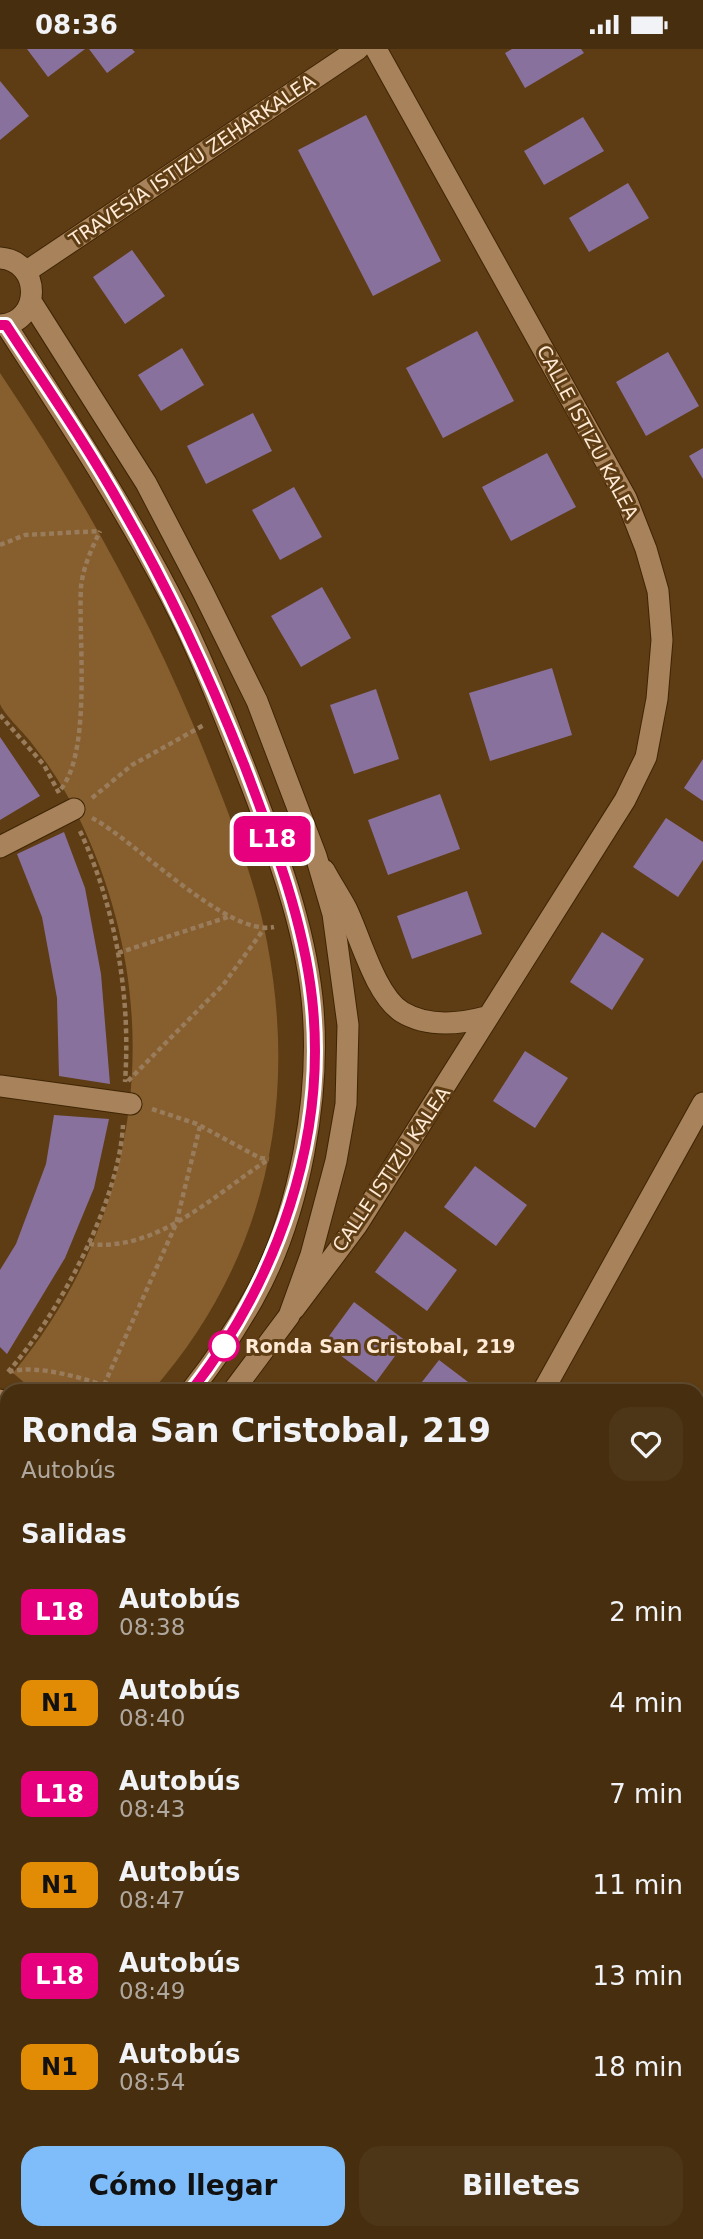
<!DOCTYPE html>
<html lang="es">
<head>
<meta charset="utf-8">
<style>
  :root { --surface:#462e0f; --page:#4d3618; --text:#f1f3f6; --muted:#b0a89e; --line:#5e4a2f; --accent:#7ebdf9 }
  body { margin:0; font-family:"DejaVu Sans",sans-serif; background:var(--page); color:var(--text); height:100vh; display:flex; flex-direction:column; font-size:26px; white-space:nowrap }
  * { box-sizing:border-box; margin:0 }
  p { font-size:23px; color:var(--muted) }
  .icon { flex:none; width:38px; height:38px; fill:none; stroke:currentColor; stroke-width:2; stroke-linecap:round; stroke-linejoin:round }
  .map { position:relative; flex:1; overflow:hidden }
  .panel { position:absolute; left:0px; top:1335px; width:704px; height:856px; display:flex; flex-direction:column; background:var(--surface); border-radius:21px 21px 0 0; box-shadow:0 4px 10px #0003,0 0 0 2px var(--line) }
  .panel>* { flex:none }
  .badge { padding:0 14px; border-radius:10px; font-size:24px; line-height:46px }
  .map>.badge { position:absolute; translate:-50% -50%; box-shadow:0 0 0 4px #fff }
  h2 { padding:0 21px; font-size:26px; line-height:63px }
  .round { display:grid; place-items:center; flex:none; width:74px; height:74px; border-radius:21px; background:var(--page) }
  .summary { display:flex; align-items:center; justify-content:space-between; height:119px; padding:0 21px }
  h1 { font-size:33px; font-weight:700; line-height:52px }
  .primary-button { display:flex; gap:14px; margin-top:auto; padding:14px 21px }
  .primary-button a { flex:1; height:80px; border-radius:21px; background:var(--accent); color:#111; font-size:28px; font-weight:700; line-height:80px; text-align:center }
  .primary-button a+a { background:var(--page); color:var(--text) }
  ul { padding:0; list-style:none }
  li { display:flex; align-items:center; gap:21px; height:91px; padding:0 21px }
  li div { flex:1 }
  li b { display:block; font-size:26px }
  li em { font-style:normal }
  li .badge { min-width:77px; font-weight:700; text-align:center }
  .status { display:flex; justify-content:space-between; align-items:center; height:49px; padding:0 35px; background:var(--surface); direction:ltr }
  .status svg { height:19px; fill:currentColor }
  .map>svg:first-child { display:block }
  .green { fill:#875e2e }
  .building { fill:#89719e }
  .lines { fill:none; stroke-linecap:round; stroke-linejoin:round }
  .pedestrian-casing { stroke:#3e2505; stroke-width:23 }
  .minor-casing { stroke:#3e2505; stroke-width:23 }
  .tertiary-casing { stroke:#3e2505; stroke-width:23 }
  .path { stroke:#997c5b; stroke-width:4.5; stroke-dasharray:5 3.5; stroke-linecap:butt }
  .pedestrian { stroke:#a8825a; stroke-width:21 }
  .minor { stroke:#a8825a; stroke-width:21 }
  .tertiary { stroke:#a8825a; stroke-width:21 }
  .line-casing { stroke:#fff; stroke-width:16 }
  .line { stroke:#e6007e; stroke-width:10 }
  .stop-dot { fill:#fff; stroke:#e6007e; stroke-width:3.5 }
  .labels { text-anchor:middle; stroke-width:6; stroke-linejoin:round; paint-order:stroke }
  .street-label { font-size:19px; fill:#ffead5; stroke:#5e3d14 }
  .stop-label { font-size:19px; font-weight:bold; fill:#ffead5; stroke:#5e3d14; text-anchor:start }
</style>
</head>
<body>
<div class="status"><b>08:36</b><svg viewBox="0 0 49 12"><path d="M0 12V9h3v3zM5 12V6h3v6zM10 12V3h3v9zM15 12V0h3v12zM26 1h20v11H26zM47 4h2v5h-2z"/></svg></div>
<div class="map">
<svg width="703" height="2190" viewBox="0 0 703 2190">
  <rect width="100%" height="100%" fill="#5e3d14"/>
  <path class="green" d="M 0,324 C 82,446 152,571 206,707 C 230,768 255,829 267,893 C 299,1059 264,1214 152,1342 L 34,1342 L 13,1324 C 145,1165 169,955 79,769 C 66,741 49,716 30,692 C 24,684 3,664 0,655 C 0,643 0,596 0,580 C 0,495 0,409 0,324 Z
    M 0,1397 L 7,1404 L 7,1458 L 0,1462 Z
    M 7,1567 L 7,1707 L 0,1711 L 0,1571 Z
    M 7,1785 L 7,1841 L 5,1842 L 0,1829 L 0,1788 Z
    M 7,2144 L 7,2184 L 129,2184 L 126,2190 L 0,2190 L 0,2145 Z"/>
  <path class="building" d="M 27,0 L 85,0 L 48,28 Z
    M 89,0 L 132,0 L 135,3 L 107,24 Z
    M 512,0 L 581,0 L 584,4 L 525,39 L 505,4 Z
    M 0,32 L 29,67 L 0,91 Z
    M 366,66 L 441,212 L 373,247 L 298,101 Z
    M 583,68 L 604,102 L 544,136 L 524,102 Z
    M 628,134 L 649,169 L 589,203 L 569,169 Z
    M 132,201 L 165,247 L 125,275 L 93,228 Z
    M 477,282 L 514,352 L 443,389 L 406,319 Z
    M 182,299 L 204,336 L 161,362 L 138,326 Z
    M 668,303 L 699,357 L 646,387 L 616,333 Z
    M 253,364 L 272,402 L 206,435 L 187,397 Z
    M 703,399 L 703,430 L 689,407 Z
    M 547,404 L 576,458 L 511,492 L 482,438 Z
    M 294,438 L 322,488 L 280,511 L 252,461 Z
    M 322,538 L 351,589 L 301,618 L 271,567 Z
    M 552,619 L 572,686 L 490,712 L 469,644 Z
    M 376,640 L 399,710 L 354,725 L 330,656 Z
    M 0,688 L 40,747 L 0,771 Z
    M 703,710 L 703,752 L 684,739 Z
    M 440,745 L 460,800 L 388,826 L 368,771 Z
    M 666,769 L 703,793 L 703,811 L 678,848 L 633,818 Z
    M 64,783 L 85,839 L 101,925 L 110,1035 L 59,1027 L 57,949 L 42,868 L 17,805 Z
    M 467,842 L 482,885 L 412,910 L 397,867 Z
    M 602,883 L 644,910 L 612,961 L 570,933 Z
    M 525,1002 L 568,1029 L 535,1079 L 493,1052 Z
    M 54,1066 L 109,1070 L 94,1139 L 65,1209 L 7,1305 L 0,1298 L 0,1221 L 16,1195 L 46,1115 Z
    M 475,1117 L 527,1156 L 496,1197 L 444,1158 Z
    M 405,1182 L 457,1221 L 427,1262 L 375,1223 Z
    M 354,1253 L 406,1292 L 376,1333 L 324,1294 Z
    M 439,1311 L 480,1342 L 415,1342 Z
    M 7,1920 L 7,1966 L 0,1968 L 0,1922 Z
    M 7,2026 L 7,2074 L 0,2076 L 0,2028 Z"/>
  <g class="lines">
    <defs>
      <path id="pedestrian" d="M 0,798 L 74,760
        M 0,1037 L 131,1055
        M 0,1734 L 7,1750"/>
      <path id="minor" d="M 27,222 L 358,0
        M 324,821 C 331,834 339,846 346,859 C 360,887 375,946 402,963 C 427,978 460,975 486,968
        M 294,1260 L 357,1176 L 625,751 L 646,708 L 657,650 L 662,591 L 658,542 L 646,500 L 626,449 L 376,0
        M 543,1342 L 703,1054
        M 0,1351 L 7,1357
        M 0,1726 L 7,1721
        M 0,1886 L 7,1883
        M 0,2121 L 7,2119
        M 141,2190 L 143,2184"/>
      <path id="tertiary" d="M 0,209 C 42,212 42,274 0,276
        M 32,254 L 146,434 L 203,543 L 257,652 L 316,807 L 333,865 L 348,976 L 346,1055 L 336,1112 L 311,1206 L 289,1267 L 233,1342
        M 6,276 C 63,364 121,452 170,546 C 202,607 226,671 251,735 C 277,803 304,875 312,949 C 322,1043 300,1167 253,1250 C 235,1282 214,1313 191,1342
        M 0,1501 L 7,1496
        M 0,1533 L 7,1530"/>
    </defs>
    <use href="#pedestrian" class="pedestrian-casing"/>
    <use href="#minor" class="minor-casing"/>
    <use href="#tertiary" class="tertiary-casing"/>
    <path class="path" d="M 0,496 L 25,486 L 100,482
      M 0,666 L 44,716 L 59,744
      M 61,740 C 92,701 78,588 81,538 C 83,518 92,499 100,482
      M 92,749 L 132,716 L 204,676
      M 92,769 C 136,792 227,888 274,878
      M 80,782 C 116,859 131,949 125,1033
      M 118,904 L 228,868
      M 128,1032 L 223,936 L 264,880
      M 152,1060 L 197,1075 L 260,1109 L 269,1110
      M 89,1195 C 158,1203 215,1145 269,1110
      M 8,1323 C 58,1266 119,1154 123,1076
      M 9,1323 C 36,1314 92,1331 118,1342
      M 104,1336 L 176,1175 L 200,1077"/>
    <use href="#pedestrian" class="pedestrian"/>
    <use href="#minor" class="minor"/>
    <use href="#tertiary" class="tertiary"/>
  </g>
  <g class="lines">
    <defs>
      <path id="line" d="M 0,276 L 6,276 C 45,336 87,396 122,459 C 170,542 210,629 245,718 C 273,792 303,869 312,949 C 328,1090 277,1232 191,1342"/>
    </defs>
    <use href="#line" class="line-casing"/>
    <use href="#line" class="line"/>
  </g>
  <circle class="stop-dot" cx="224" cy="1297" r="14"/>
  <g class="labels">
    <g class="street-label">
      <text transform="translate(192 111) rotate(-34)" y="7">TRAVESÍA ISTIZU ZEHARKALEA</text>
      <text transform="translate(588 383) rotate(62)" y="7">CALLE ISTIZU KALEA</text>
      <text transform="translate(391 1120) rotate(-56)" y="7">CALLE ISTIZU KALEA</text>
    </g>
    <g class="stop-label">
      <text x="245" y="1304">Ronda San Cristobal, 219</text>
    </g>
  </g>
</svg>
<b class="badge" style="left:272px;top:790px;background:#e6007e;color:#fff">L18</b>
<section class="panel">
<div class="summary"><div><h1>Ronda San Cristobal, 219</h1><p>Autobús</p></div><a class="round"><svg class="icon" aria-label="heart" viewBox="0 0 24 24"><path d="M12 20l-8-8c-3-5 5-10 8-4 3-6 11-1 8 4z"/></svg></a></div>
<h2>Salidas</h2>
<ul>
<li><span class="badge" style="background:#e6007e;color:#fff">L18</span><div><b>Autobús</b><p>08:38</p></div><em>2 min</em></li>
<li><span class="badge" style="background:#e28c05;color:#111">N1</span><div><b>Autobús</b><p>08:40</p></div><em>4 min</em></li>
<li><span class="badge" style="background:#e6007e;color:#fff">L18</span><div><b>Autobús</b><p>08:43</p></div><em>7 min</em></li>
<li><span class="badge" style="background:#e28c05;color:#111">N1</span><div><b>Autobús</b><p>08:47</p></div><em>11 min</em></li>
<li><span class="badge" style="background:#e6007e;color:#fff">L18</span><div><b>Autobús</b><p>08:49</p></div><em>13 min</em></li>
<li><span class="badge" style="background:#e28c05;color:#111">N1</span><div><b>Autobús</b><p>08:54</p></div><em>18 min</em></li>
</ul>
<div class="primary-button"><a>Cómo llegar</a><a>Billetes</a></div>
</section>
</div>
</body>
</html>
